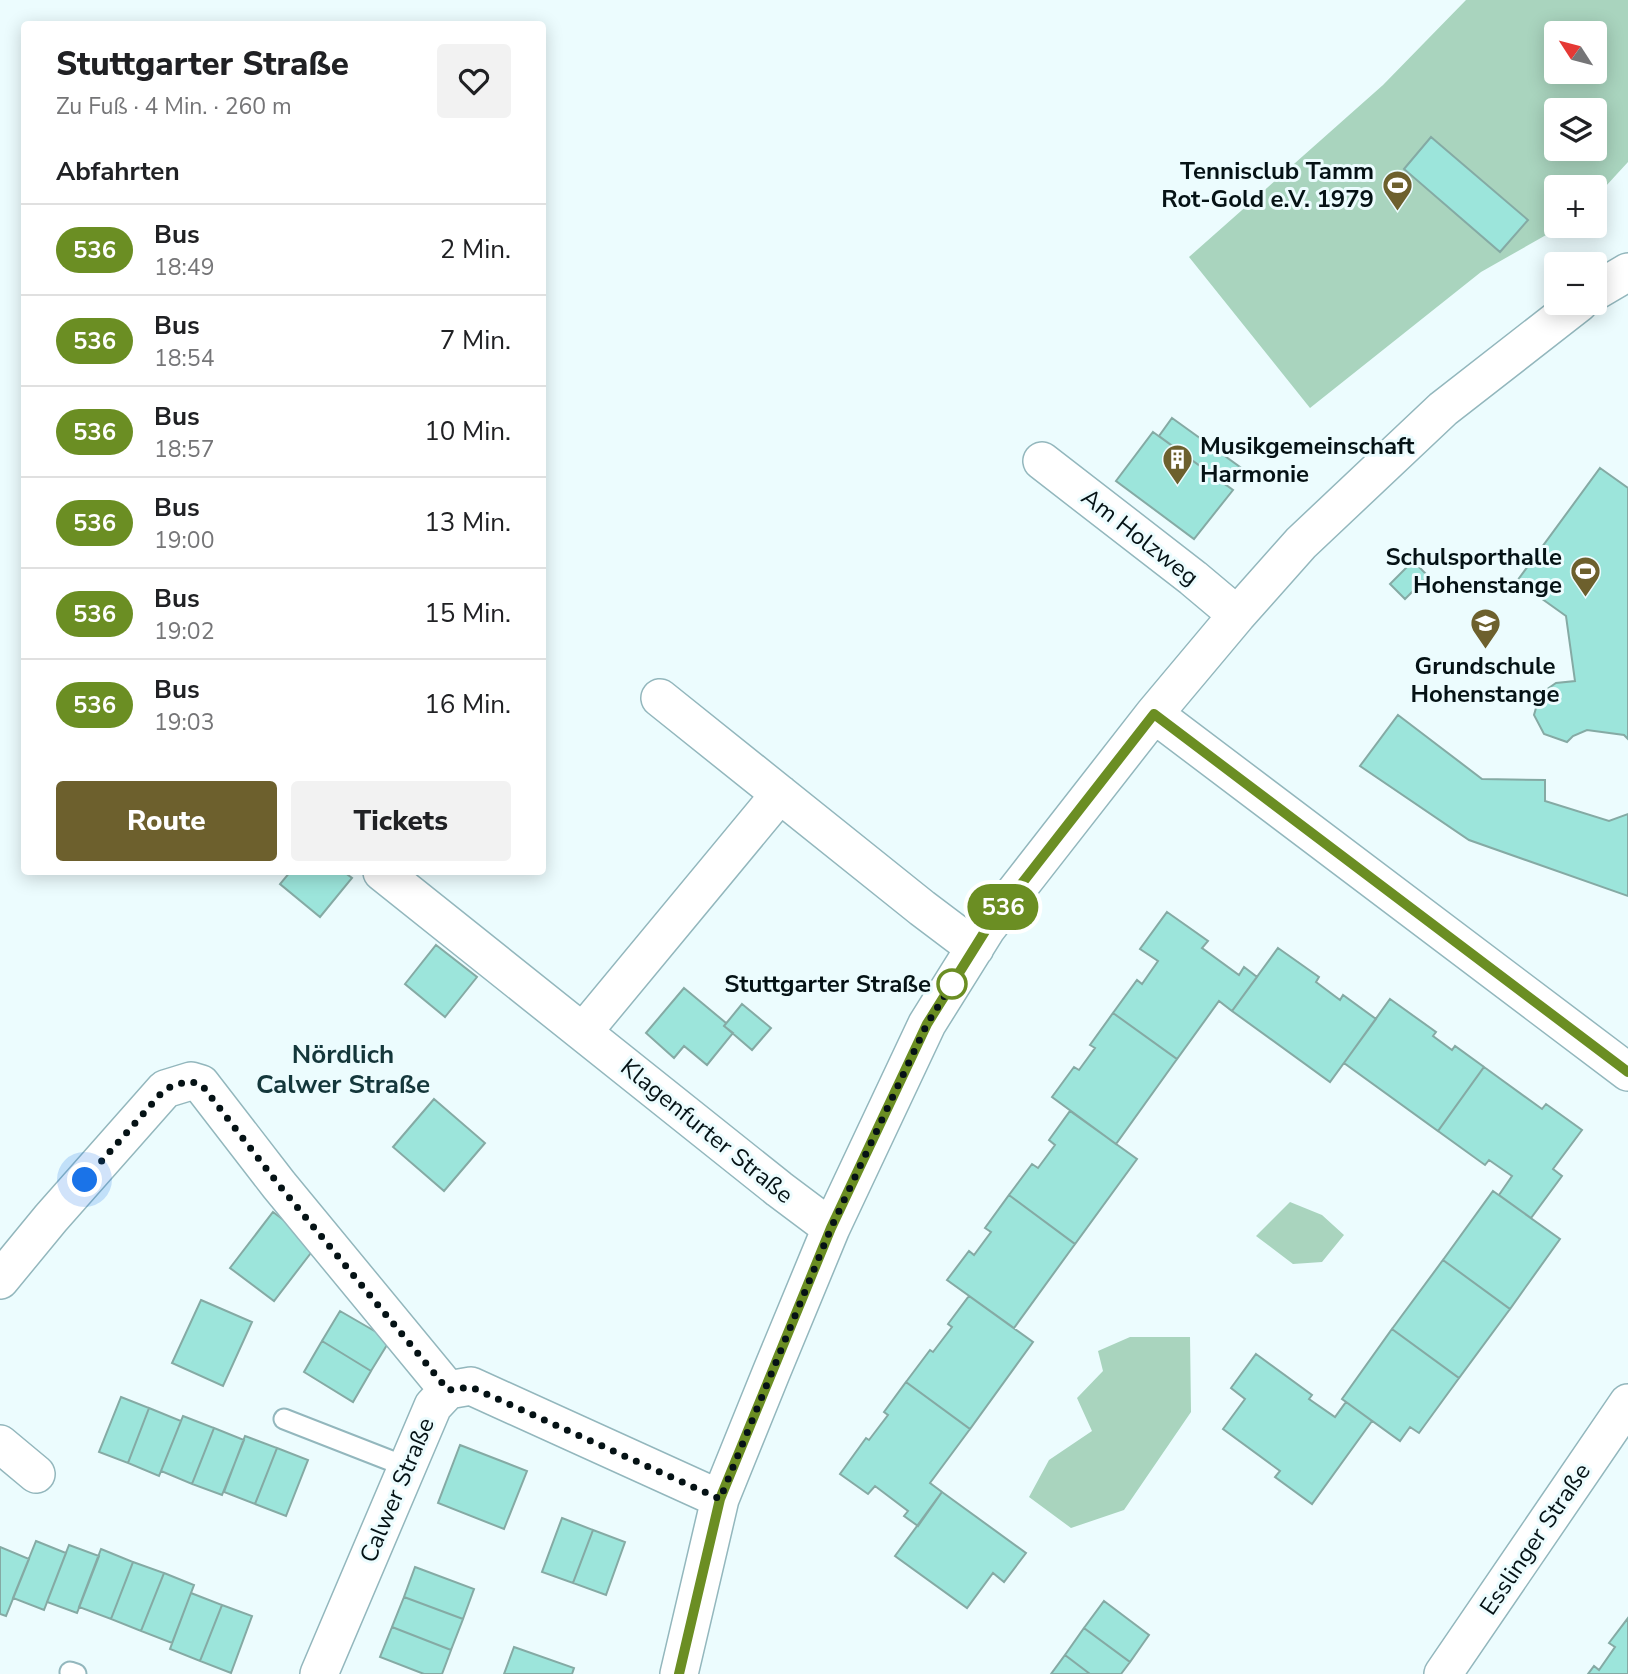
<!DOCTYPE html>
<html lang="de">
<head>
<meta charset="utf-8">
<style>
  :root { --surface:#fff; --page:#f2f2f2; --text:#202124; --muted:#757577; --line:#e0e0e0; --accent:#6d602d }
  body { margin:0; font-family:"Nunito Sans",sans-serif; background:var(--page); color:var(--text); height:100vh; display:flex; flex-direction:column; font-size:26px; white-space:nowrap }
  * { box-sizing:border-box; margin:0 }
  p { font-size:23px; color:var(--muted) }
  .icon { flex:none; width:38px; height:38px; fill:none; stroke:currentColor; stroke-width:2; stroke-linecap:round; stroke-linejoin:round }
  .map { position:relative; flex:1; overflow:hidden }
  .details { position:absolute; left:21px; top:21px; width:525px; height:854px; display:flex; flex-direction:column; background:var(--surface); border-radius:7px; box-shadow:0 4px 18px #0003 }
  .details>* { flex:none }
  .badge { padding:0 14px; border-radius:23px; font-size:24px; line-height:46px }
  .needle { width:46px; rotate:306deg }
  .tools { position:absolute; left:1544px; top:21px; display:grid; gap:14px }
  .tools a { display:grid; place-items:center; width:63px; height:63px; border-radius:7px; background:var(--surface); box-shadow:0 4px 18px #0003; font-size:35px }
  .you { position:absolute; width:35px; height:35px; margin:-18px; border:5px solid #fff; border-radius:50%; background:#1a73e8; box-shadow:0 0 0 10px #1a73e833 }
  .map>.badge { position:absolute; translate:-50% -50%; box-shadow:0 0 0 4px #fff }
  h2 { padding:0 35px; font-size:26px; line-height:63px }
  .round { display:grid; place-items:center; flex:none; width:74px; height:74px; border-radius:7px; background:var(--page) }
  .overview { display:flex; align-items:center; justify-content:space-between; height:119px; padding:0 35px }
  h1 { font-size:33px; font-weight:800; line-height:52px }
  .action { display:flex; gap:14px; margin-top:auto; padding:14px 35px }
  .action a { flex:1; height:80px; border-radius:7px; background:var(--accent); color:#fff; font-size:28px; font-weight:800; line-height:80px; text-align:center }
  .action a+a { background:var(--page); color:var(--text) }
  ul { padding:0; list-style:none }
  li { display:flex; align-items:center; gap:21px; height:91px; padding:0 35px; border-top:2px solid var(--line) }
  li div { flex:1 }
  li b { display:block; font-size:26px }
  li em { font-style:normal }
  li .badge { min-width:77px; font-weight:700; text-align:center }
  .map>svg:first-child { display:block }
  .green { fill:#a9d4be; fill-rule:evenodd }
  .building { fill:#9ce5db; stroke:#85aaa4; stroke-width:2 }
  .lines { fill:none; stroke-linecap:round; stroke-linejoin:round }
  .service-casing { stroke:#93b7bd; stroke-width:23 }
  .minor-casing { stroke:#93b7bd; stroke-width:40 }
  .service { stroke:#fff; stroke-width:19 }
  .minor { stroke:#fff; stroke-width:37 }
  .line-casing { stroke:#fff; stroke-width:16 }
  .line { stroke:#6b8e23; stroke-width:10 }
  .walk { stroke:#051215; stroke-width:7; stroke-dasharray:0 12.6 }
  .stop-dot { fill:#fff; stroke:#6b8e23; stroke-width:3.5 }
  .labels { text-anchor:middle; stroke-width:6; stroke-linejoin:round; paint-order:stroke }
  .poi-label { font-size:24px; font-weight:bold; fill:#051215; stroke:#ecfcfe; text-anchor:end }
  .street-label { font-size:24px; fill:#051215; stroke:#ecfcfe }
  .stop-label { font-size:24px; font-weight:bold; fill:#051215; stroke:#ecfcfe; text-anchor:end }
  .neighbourhood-label { font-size:26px; font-weight:bold; fill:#14373b; stroke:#ecfcfe }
</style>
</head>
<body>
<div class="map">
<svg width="1628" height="1674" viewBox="0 0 1628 1674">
  <rect width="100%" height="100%" fill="#ecfcfe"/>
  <path class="green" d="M 1466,0 L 1628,0 L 1628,162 L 1594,199 L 1594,187 L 1556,187 L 1556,226 L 1562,226 L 1481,272 L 1310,408 L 1189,257 L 1383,85 ZM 1556,33 L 1594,33 L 1594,72 L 1556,72 ZM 1556,110 L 1594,110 L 1594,149 L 1556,149 Z
    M 1290,1202 L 1322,1215 L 1344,1235 L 1322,1262 L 1293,1264 L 1256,1236 Z
    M 1130,1337 L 1190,1337 L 1191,1412 L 1124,1510 L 1071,1528 L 1029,1497 L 1049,1460 L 1092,1431 L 1077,1398 L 1103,1371 L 1098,1351 Z"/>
  <path class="building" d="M 1431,137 L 1528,220 L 1500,252 L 1404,169 Z
    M 1172,418 L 1240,467 L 1226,485 L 1159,436 Z
    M 1153,432 L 1233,490 L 1194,539 L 1116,481 Z
    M 1600,468 L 1628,488 L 1628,739 L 1624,735 L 1587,730 L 1573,736 L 1567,742 L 1544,734 L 1534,715 L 1540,694 L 1556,683 L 1575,681 L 1566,616 L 1517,581 Z
    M 1413,561 L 1428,576 L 1405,599 L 1390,584 Z
    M 1398,715 L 1482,779 L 1545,780 L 1545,801 L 1609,821 L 1628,814 L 1628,896 L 1469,840 L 1360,766 Z
    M 290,872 L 344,872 L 352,878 L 320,917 L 280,884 Z
    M 1167,912 L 1208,941 L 1202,948 L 1239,975 L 1244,967 L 1257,977 L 1232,1011 L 1219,1001 L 1177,1059 L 1113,1013 L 1137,980 L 1142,984 L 1158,961 L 1140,949 Z
    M 436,945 L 477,977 L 445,1017 L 405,984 Z
    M 1278,948 L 1319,977 L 1316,982 L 1340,1000 L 1343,995 L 1376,1019 L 1330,1082 L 1232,1011 Z
    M 684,988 L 726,1023 L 724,1026 L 733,1033 L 707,1065 L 684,1046 L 674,1058 L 646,1033 Z
    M 1390,999 L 1436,1032 L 1433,1036 L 1452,1050 L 1455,1046 L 1484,1067 L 1438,1131 L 1344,1063 Z
    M 742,1004 L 771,1028 L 752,1050 L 724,1026 Z
    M 1113,1013 L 1177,1059 L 1116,1144 L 1052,1097 L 1074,1067 L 1079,1070 L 1095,1048 L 1090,1045 Z
    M 1484,1067 L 1542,1109 L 1546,1104 L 1582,1130 L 1553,1169 L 1562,1176 L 1531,1218 L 1499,1195 L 1512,1176 L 1489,1160 L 1485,1165 L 1438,1131 Z
    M 434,1099 L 485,1143 L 444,1191 L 393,1147 Z
    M 1070,1111 L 1137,1159 L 1075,1244 L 1009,1195 L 1032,1164 L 1038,1168 L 1055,1145 L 1049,1140 Z
    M 1493,1191 L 1560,1239 L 1510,1309 L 1443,1260 Z
    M 1009,1195 L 1075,1244 L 1014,1328 L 947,1280 L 969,1251 L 974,1255 L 991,1232 L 985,1228 Z
    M 273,1212 L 317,1245 L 274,1301 L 230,1268 Z
    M 1443,1260 L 1510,1309 L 1459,1378 L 1392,1329 Z
    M 969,1296 L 1033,1342 L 970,1429 L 906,1382 L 930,1350 L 933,1352 L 952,1327 L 948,1324 Z
    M 201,1300 L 252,1322 L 223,1386 L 172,1363 Z
    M 340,1311 L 390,1340 L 371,1371 L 322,1341 Z
    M 1392,1329 L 1459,1378 L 1419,1433 L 1410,1427 L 1400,1441 L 1342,1399 Z
    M 322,1341 L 371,1371 L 353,1402 L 304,1372 Z
    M 1256,1354 L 1312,1395 L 1309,1399 L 1335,1417 L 1346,1402 L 1372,1421 L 1312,1504 L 1275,1477 L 1280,1471 L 1223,1429 L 1245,1399 L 1231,1388 Z
    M 906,1382 L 970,1429 L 930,1483 L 942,1492 L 918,1526 L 904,1516 L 908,1511 L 875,1486 L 868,1494 L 840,1474 L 866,1438 L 869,1440 L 888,1415 L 884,1412 Z
    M 121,1397 L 149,1408 L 128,1463 L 99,1452 Z
    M 149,1408 L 181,1421 L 159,1476 L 128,1463 Z
    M 183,1416 L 214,1428 L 192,1484 L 161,1471 Z
    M 214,1428 L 244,1440 L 222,1495 L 192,1484 Z
    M 245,1436 L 277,1448 L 255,1504 L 224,1492 Z
    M 460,1445 L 527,1471 L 504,1529 L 438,1503 Z
    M 277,1448 L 308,1460 L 286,1516 L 255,1504 Z
    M 942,1492 L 1026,1553 L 1004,1582 L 993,1573 L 967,1608 L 895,1556 Z
    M 562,1518 L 593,1530 L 573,1583 L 542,1572 Z
    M 593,1530 L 625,1542 L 606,1595 L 573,1583 Z
    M 36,1541 L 66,1553 L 44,1610 L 13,1598 Z
    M 69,1545 L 99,1556 L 77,1613 L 47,1602 Z
    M 0,1547 L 29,1559 L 6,1616 L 0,1614 Z
    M 101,1549 L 133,1562 L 111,1619 L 79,1607 Z
    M 133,1562 L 164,1573 L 141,1631 L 111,1619 Z
    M 415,1567 L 474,1589 L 463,1619 L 404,1597 Z
    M 164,1573 L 194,1585 L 172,1643 L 141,1631 Z
    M 191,1593 L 222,1605 L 200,1661 L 170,1649 Z
    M 404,1597 L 463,1619 L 451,1650 L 392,1627 Z
    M 1104,1601 L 1149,1635 L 1130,1662 L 1084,1628 Z
    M 222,1605 L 252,1616 L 231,1673 L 200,1661 Z
    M 1628,1618 L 1628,1674 L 1588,1674 L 1594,1666 L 1599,1670 L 1615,1647 L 1609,1643 Z
    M 392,1627 L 451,1650 L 442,1674 L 424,1674 L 380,1657 Z
    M 1084,1628 L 1130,1662 L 1121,1674 L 1090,1674 L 1065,1655 Z
    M 514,1647 L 574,1668 L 572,1674 L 504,1674 Z
    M 1065,1655 L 1090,1674 L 1051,1674 Z"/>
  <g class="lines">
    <defs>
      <path id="service" d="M 284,1419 L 407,1467
        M 70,1672 L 76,1674"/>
      <path id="minor" d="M 1594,292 L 1628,272
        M 1042,461 L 1193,578 L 1237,615
        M 660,698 L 922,908 L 975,948
        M 1154,714 L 1628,1072
        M 382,872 L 779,1189 L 831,1228
        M 583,1032 L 780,794
        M 0,1280 L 51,1218 L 165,1089 L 191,1081 L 201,1084 L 279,1185 L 448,1390
        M 0,1444 L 36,1474
        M 319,1674 L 433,1406 L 448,1390 L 471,1386 L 720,1499
        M 679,1674 L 720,1499 L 771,1373 L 831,1228 L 927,1024 L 987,928 L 1154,714 L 1237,615 L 1301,543 L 1443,409 L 1579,303
        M 1443,1674 L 1628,1403"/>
    </defs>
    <use href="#service" class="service-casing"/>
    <use href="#minor" class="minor-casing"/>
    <use href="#service" class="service"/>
    <use href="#minor" class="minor"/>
  </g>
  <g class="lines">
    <defs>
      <path id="line" d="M 679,1674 L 720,1499 L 831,1228 L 927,1024 L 987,928 L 1154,714 L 1628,1072"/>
    </defs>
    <use href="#line" class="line-casing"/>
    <use href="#line" class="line"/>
    <path class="walk" d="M 85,1180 L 165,1089 C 179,1084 186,1080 201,1084 L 279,1185 L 448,1390 L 471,1387 L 720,1499 L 831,1228 L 927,1024 L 952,984"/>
  </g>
  <defs>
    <symbol id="stadium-pin" viewBox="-11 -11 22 30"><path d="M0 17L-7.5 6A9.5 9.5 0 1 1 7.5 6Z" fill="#6d602d" stroke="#ecfcfe"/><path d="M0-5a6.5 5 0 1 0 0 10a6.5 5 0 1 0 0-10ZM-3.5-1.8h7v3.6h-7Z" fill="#fff"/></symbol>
    <symbol id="building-pin" viewBox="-11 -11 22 30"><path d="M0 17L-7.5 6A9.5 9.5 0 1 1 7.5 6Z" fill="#6d602d" stroke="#ecfcfe"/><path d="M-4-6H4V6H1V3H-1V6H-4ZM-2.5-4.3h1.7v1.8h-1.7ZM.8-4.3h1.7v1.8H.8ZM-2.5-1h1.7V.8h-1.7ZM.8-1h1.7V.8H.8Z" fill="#fff"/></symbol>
    <symbol id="school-pin" viewBox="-11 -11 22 30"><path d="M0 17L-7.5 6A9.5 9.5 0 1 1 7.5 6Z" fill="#6d602d" stroke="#ecfcfe"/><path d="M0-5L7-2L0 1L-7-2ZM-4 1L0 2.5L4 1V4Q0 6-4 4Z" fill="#fff"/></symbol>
  </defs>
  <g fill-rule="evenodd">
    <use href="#stadium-pin" x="1380" y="168" width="35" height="47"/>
    <use href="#building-pin" x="1160" y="442" width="35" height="47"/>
    <use href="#stadium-pin" x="1568" y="554" width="35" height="47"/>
    <use href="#school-pin" x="1468" y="606" width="35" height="47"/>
  </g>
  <circle class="stop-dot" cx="952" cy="984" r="14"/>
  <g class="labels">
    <g class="poi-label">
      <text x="1374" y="179">Tennisclub Tamm<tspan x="1374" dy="28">Rot-Gold e.V. 1979</tspan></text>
      <text x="1200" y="454" text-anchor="start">Musikgemeinschaft<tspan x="1200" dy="28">Harmonie</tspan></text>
      <text x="1562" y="565">Schulsporthalle<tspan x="1562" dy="28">Hohenstange</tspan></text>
      <text x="1485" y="674" text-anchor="middle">Grundschule<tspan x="1485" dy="28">Hohenstange</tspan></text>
    </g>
    <g class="street-label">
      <text transform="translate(1140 537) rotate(38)" y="8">Am Holzweg</text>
      <text transform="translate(707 1131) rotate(39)" y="8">Klagenfurter Straße</text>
      <text transform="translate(397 1490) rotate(-67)" y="8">Calwer Straße</text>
      <text transform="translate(1535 1539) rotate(-56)" y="8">Esslinger Straße</text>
    </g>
    <g class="stop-label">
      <text x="931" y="992">Stuttgarter Straße</text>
    </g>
    <g class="neighbourhood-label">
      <text x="343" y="1063">Nördlich<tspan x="343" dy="30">Calwer Straße</tspan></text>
    </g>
  </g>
</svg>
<div class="tools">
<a><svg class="needle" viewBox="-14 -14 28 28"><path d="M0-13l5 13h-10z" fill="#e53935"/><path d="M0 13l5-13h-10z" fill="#757577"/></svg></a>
<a><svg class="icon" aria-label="layers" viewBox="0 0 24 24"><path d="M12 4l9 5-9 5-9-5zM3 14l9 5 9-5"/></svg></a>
<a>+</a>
<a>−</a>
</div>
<div class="you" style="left:85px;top:1180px"></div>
<b class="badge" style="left:1003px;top:907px;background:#6b8e23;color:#fff">536</b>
<section class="details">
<div class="overview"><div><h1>Stuttgarter Straße</h1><p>Zu Fuß · 4 Min. · 260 m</p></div><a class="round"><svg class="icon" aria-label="heart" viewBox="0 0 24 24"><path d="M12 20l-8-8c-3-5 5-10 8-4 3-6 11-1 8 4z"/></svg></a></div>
<h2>Abfahrten</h2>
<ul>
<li><span class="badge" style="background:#6b8e23;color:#fff">536</span><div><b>Bus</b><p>18:49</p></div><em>2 Min.</em></li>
<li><span class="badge" style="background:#6b8e23;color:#fff">536</span><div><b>Bus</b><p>18:54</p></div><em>7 Min.</em></li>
<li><span class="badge" style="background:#6b8e23;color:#fff">536</span><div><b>Bus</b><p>18:57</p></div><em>10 Min.</em></li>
<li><span class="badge" style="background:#6b8e23;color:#fff">536</span><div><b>Bus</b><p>19:00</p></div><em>13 Min.</em></li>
<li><span class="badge" style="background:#6b8e23;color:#fff">536</span><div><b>Bus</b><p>19:02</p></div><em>15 Min.</em></li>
<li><span class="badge" style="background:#6b8e23;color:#fff">536</span><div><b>Bus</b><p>19:03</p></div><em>16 Min.</em></li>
</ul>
<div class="action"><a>Route</a><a>Tickets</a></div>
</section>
</div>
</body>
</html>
